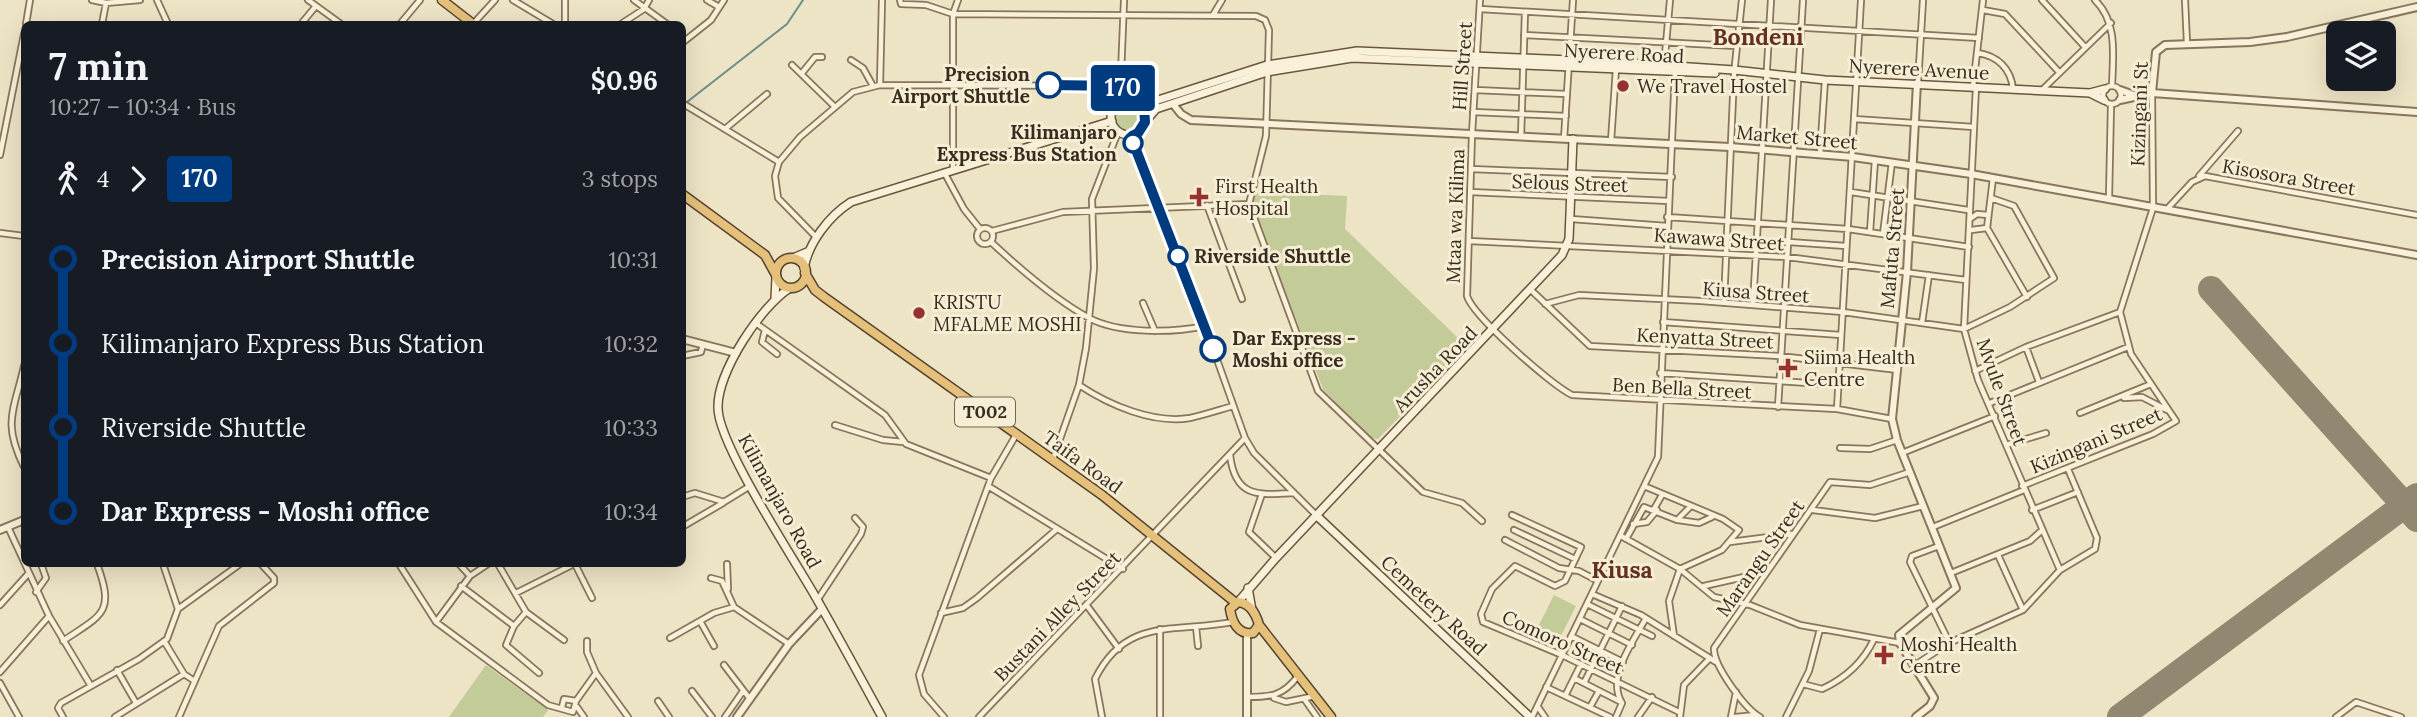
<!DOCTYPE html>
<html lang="en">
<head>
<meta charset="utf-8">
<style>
  :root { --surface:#171b24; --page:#242831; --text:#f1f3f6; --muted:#9ea1a6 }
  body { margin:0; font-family:Lora,serif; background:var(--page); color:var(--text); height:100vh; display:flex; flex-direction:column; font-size:26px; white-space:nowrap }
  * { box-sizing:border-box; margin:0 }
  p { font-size:23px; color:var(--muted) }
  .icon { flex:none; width:38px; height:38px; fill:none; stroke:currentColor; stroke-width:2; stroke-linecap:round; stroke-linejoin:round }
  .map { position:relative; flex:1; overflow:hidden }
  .side { position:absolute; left:21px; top:21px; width:665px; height:546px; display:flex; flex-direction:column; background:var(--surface); border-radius:10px; box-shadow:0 7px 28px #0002 }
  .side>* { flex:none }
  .badge { padding:0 14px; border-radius:5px; font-size:24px; line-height:46px }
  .controls { position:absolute; left:2326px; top:21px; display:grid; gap:14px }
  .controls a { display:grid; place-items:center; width:70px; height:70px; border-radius:10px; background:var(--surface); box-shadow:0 7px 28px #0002; font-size:35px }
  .map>.badge { position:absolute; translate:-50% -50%; box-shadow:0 0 0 4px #fff }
  .legs { display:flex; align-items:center; gap:10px; height:77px; padding:0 28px; font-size:23px }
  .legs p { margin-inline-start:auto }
  .head { display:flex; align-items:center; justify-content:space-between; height:119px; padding:0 28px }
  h1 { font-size:38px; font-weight:700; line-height:52px }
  ul { padding:0 28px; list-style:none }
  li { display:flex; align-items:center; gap:24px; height:84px; font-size:26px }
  li i { display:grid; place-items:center; width:10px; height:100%; margin:0 9px; background:currentColor }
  li i::after { content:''; width:18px; height:18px; margin:-9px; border:5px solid; border-radius:50%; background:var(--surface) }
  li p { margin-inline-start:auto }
  li:first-child i { background:linear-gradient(#0000 50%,currentColor 0) }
  li:last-child i { background:linear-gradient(currentColor 50%,#0000 0) }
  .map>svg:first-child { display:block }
  .green { fill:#c3cb99 }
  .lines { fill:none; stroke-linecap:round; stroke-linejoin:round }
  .stream { stroke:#6d8f88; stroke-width:2 }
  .runway { stroke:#928872; stroke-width:26 }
  .minor-casing { stroke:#88755b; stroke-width:8 }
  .tertiary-casing { stroke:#88755b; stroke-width:10 }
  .secondary-casing { stroke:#6a563e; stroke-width:10 }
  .trunk-casing { stroke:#56432f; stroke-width:11 }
  .minor { stroke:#f8f0d8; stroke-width:4.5 }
  .tertiary { stroke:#f8f0d8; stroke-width:6 }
  .secondary { stroke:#f8f0d8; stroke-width:7 }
  .trunk { stroke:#e4c07b; stroke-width:8 }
  .line-1-casing { stroke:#fff; stroke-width:16 }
  .line-1 { stroke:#003b80; stroke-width:10 }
  .stop-1-dot { fill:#fff; stroke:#003b80; stroke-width:3.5 }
  .poi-dot { fill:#96312d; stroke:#f5edd4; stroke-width:2.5 }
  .labels { text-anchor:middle; stroke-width:6; stroke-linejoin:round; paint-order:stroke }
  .shield { fill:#f5edd4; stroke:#716655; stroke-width:2 }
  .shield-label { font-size:18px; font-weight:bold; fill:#382c1f }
  .street-label { font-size:19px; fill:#382c1f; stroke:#f5edd4 }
  .stop-label { font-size:19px; font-weight:bold; fill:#382c1f; stroke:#f5edd4; text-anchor:end }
  .poi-label { font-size:19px; fill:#382c1f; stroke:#f5edd4; text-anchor:start }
  .quarter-label { font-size:23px; font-weight:bold; fill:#64311f; stroke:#f5edd4 }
</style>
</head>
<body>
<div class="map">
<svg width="2417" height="717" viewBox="0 0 2417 717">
  <rect width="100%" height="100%" fill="#ede3c5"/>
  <path class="green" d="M1116 118a14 14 0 1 1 28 0a14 14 0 1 1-28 0Z
    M 1256,192 L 1347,196 L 1345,229 L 1457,337 L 1463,351 L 1378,439 L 1371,438 L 1323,389 L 1255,214 L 1253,203 Z
    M 1554,595 L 1576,606 L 1555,648 L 1533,637 Z
    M 486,665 L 548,710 L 543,717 L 449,717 Z"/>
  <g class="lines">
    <path class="stream" d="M 687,102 L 787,24 L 803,0"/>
    <path class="runway" d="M 2211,289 L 2417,519
      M 2120,717 L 2417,496"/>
    <defs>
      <path id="minor" d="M 92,0 L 106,3 L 140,0
        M 157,0 L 168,24
        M 308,0 L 341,24
        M 513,0 L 553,24
        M 565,0 L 565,24
        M 634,0 L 667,24
        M 707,0 L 719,7
        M 900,0 L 901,4 L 926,5 L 953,14 L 1256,16 L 1265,20 L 1269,30 L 1266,136 L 1249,204 L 1318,391 L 1423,492 L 1462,503 L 1482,521
        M 1124,0 L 1121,74 L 1125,98
        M 1480,0 L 1472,134 L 1467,296 C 1473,316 1551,385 1572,395 L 1837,409 L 1892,419
        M 2042,0 L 2085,47
        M 2095,0 C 2118,22 2113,56 2112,86
        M 2185,0 L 2187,43
        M 1480,9 L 1979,38
        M 1983,10 L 2005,14 L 2059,72
        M 1213,15 L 1222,0
        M 26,24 L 30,0
        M 102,24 L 106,3
        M 301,24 L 316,6
        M 400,24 L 420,0
        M 473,24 L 495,0
        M 621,24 L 644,9 L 649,0
        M 1524,35 L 1736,46
        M 682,43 L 711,20 L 724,0
        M 1978,53 C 1998,56 2011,69 2013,89
        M 851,60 L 863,68 L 873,86
        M 792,65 L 835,107
        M 1664,66 L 1670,0
        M 802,73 L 815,57 L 822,57
        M 1918,83 L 1923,0
        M 880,85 L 882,0
        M2103 95a9 9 0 1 1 18 0a9 9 0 1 1-18 0Z
        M 1973,87 L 1983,0
        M 1976,87 L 1964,329 L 1978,380 L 2060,570
        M 1475,90 L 1567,94
        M 2042,90 L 2111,23
        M 682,103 L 779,162
        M 1473,112 L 1566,116
        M 1854,119 L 1974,127
        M 725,129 L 767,94
        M 1132,136 L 1140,166 L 1205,326 L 1245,438 L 1254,453 L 1317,516
        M 1521,137 L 1525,12
        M 1564,139 L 1573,0
        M 1611,141 L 1616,69
        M 1820,154 L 1825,80
        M 0,155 L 24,34
        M 953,169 L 953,14 L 958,0
        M 1471,169 L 1672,177
        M 944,172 L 964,209 L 980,229
        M 2199,176 L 2238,131
        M 1470,192 L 1669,201
        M 1851,192 L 1968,210
        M 2109,198 L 2111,105
        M 1207,205 L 1242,299
        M 2168,208 L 2192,182 L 2205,176 L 2417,215
        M 1667,217 L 1848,229 L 1969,247
        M 1571,219 L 1667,226
        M 1970,219 L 1977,214 L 1988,215
        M977 236a8 8 0 1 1 16 0a8 8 0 1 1-16 0Z
        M 1987,228 L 1993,178
        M 1971,230 L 1987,228 L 2027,297
        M 992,231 L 1063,212 L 1249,204
        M 1870,232 L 1875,160
        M 0,233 L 24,236
        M 1883,234 L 1892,162
        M 816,237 L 778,198 L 775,176 L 779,162 L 800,137 L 853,92 L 880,85 L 1122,86
        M 1469,241 L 1787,257 L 1966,280
        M 991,242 C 1020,269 1054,299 1089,318 C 1119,334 1172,333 1205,326
        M 1789,242 L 1846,246
        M 1531,290 L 1590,346 L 1780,356 L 1898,370
        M 1143,303 L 1155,331
        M 1724,303 L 1734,74 L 1742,0
        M 1545,304 L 1579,295 L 1701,301 L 1843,312 L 1964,329 L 2010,307 L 2054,278 L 2014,206 L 1991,198
        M 1753,304 L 1771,0
        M 2120,312 L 2153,208 L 2152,93
        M 1663,322 L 1841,335
        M 1922,323 L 1929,275
        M 757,324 L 885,415 L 906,444 L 991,478
        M 765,330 L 762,342 L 777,354
        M 2026,347 L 2039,382
        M 682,356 L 701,352 L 703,344
        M 24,366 C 14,411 2,422 24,467
        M 1975,371 L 2026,347 L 2120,312 L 2131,354 L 2176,421 L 2153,434 L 2022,486
        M 1660,373 L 1838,385
        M 1079,385 C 1109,405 1153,424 1190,418 C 1204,415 1219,410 1233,406
        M 2124,398 L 2142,397 L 2167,410
        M 1990,403 L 2128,347
        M 1778,407 L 1803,0
        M 1837,409 L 1861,0
        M 2080,413 L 2151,384
        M 835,425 L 883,440 L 903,442
        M 2006,445 L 2046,433
        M 1840,448 L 1870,449 L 1897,440
        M 1902,453 L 1995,416
        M 1230,455 C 1235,498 1258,495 1294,493
        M 1053,459 L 1079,385 L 1086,348 L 1094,268 L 1092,199 L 1118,132
        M 988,486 L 1123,569
        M 1644,486 L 1723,519 L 1739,530 L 1722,550 L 1680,569 L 1669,601 L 1674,636
        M 1262,494 L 1249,532 L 1276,558
        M 682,497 L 695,493 L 724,502 L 750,486
        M 1654,509 L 1662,495
        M 1813,510 L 1875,518 L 1923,506
        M 2032,510 L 2078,492
        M 1512,515 L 1581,547 L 1565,581 L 1555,586 L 1515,566 L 1492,589 L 1481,614 L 1483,622 L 1562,655 L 1679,712
        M 1678,520 L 1699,523 L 1712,517
        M 1633,524 L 1647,522 L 1657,510
        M 8,527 L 49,616 L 91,686
        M 682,527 L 723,503
        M 1933,527 L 2024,490
        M 1514,530 L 1575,559
        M 1621,536 L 1680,569 L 1714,597 L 1750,605 L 1800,625 L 1900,643
        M 1626,539 L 1644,507 L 1677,520 L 1690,507
        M 1505,540 L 1559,568 L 1579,571 L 1598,581
        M 1730,542 L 1791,534
        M 1939,546 L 1912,556 L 1910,562 L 1949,642
        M 1998,555 L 2023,610
        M 399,564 L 436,622 L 548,705 L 573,712 L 576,701 L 564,699 L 562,707
        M 459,564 L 470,576
        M 498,564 L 526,612 L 514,626
        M 575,564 L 592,598
        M 727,564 L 728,589
        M 1951,573 L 2030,541 L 2040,532
        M 711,578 L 722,581 L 734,607
        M 461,586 L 514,626 L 506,645 L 539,673
        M 1704,586 L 1766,572
        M 36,592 L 46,578 L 41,564
        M 516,593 L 574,564
        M 1592,594 L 1641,615 L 1716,662
        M 818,599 L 861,534 L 863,527 L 855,518
        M 1587,604 L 1652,636
        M 0,605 L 28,574
        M 1088,607 L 1119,649
        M 178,609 L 240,564
        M 526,612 L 564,640
        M 941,613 L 963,608 L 977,598 L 1057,529
        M 1580,619 L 1632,645
        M 700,621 L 714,646
        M 436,622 L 470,576 L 488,564
        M 1196,627 L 1198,646
        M 1571,636 L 1623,662
        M 670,638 L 714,613 L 734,607 L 789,644
        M 63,641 C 103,614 115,613 97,564
        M 164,641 L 184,674 L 193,680
        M 724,665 L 750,699
        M 1915,665 L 1949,643 L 2023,610 L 2060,570 L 2095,549 L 2097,538 L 2068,469
        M 117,670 L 136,703
        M 0,672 L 49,616
        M 596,673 L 628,717
        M 1574,678 L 1621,702
        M 0,683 L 19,717
        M 1584,683 L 1622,606
        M 1803,684 L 1822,689 C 1846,678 1863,663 1874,639
        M 1546,687 L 1610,717
        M 692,691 L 712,717
        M 1565,696 L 1581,664
        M 1247,697 C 1271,697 1283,696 1298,676
        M 1274,698 L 1286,702 L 1315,696
        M 1305,700 L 1317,717
        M 576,701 L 596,673 L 587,652 L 587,641
        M 658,701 L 669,717
        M 577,707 L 584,717
        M 1538,707 L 1545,717
        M 1590,707 L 1599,691
        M 63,717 L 58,708 L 61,703 L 139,659 L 167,639 L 178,609 L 163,564
        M 115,717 L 184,674
        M 179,717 L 219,626 L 274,583 L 274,578 L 261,564
        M 725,717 L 743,691
        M 944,717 L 924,694 L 919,675 L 991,478 L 1016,435
        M 979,717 L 1245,438
        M 1102,717 L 1095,679 C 1126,616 1176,633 1233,622
        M 1160,717 L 1160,629
        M 1532,717 L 1658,457 L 1675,72
        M 1616,717 L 1622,703 C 1606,677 1633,642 1646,618
        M 1638,717 L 1652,697
        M 1680,717 L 1684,685 L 1709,659
        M 1731,717 L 1736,692
        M 1735,717 L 1756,715
        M 1760,717 C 1745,709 1713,665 1714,648 L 1830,482 L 1870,485 L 1910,472
        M 1786,717 L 1809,671 L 1820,629
        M 2336,717 L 2356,702 L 2401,717"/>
      <path id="tertiary" d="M 2120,90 L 2134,95
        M 2152,93 L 2156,52 L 2165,45 L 2250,42 L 2287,37 L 2417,7
        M 2120,100 L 2152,93 L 2417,112
        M 1173,104 L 1181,114 L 1191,120 L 1730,147 L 1853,157 L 1971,174 L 2417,255
        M 682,339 L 736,353
        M 0,530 L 24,520
        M 1247,633 L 1247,717
        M 737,717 L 789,644 L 822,609
        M 1916,717 L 1930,706 L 1934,698 L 1900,643 L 1899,635 L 1956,588 L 1897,440 L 1892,419 L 1907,272 L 1917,83"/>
      <path id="secondary" d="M 2090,93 L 2104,100
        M 1137,99 L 1144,102 L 1155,101 L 1267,65 L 1357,51 L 1616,62 L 1734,70 L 1825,80 L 2090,93 L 2105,89
        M1111 117a18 18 0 1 1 36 0a18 18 0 1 1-36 0Z
        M 1145,122 L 1156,109 L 1267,72 L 1352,58 L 1715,73
        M 793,258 L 807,252
        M 804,268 C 809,242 829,216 851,202 L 1112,121
        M 790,288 C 761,306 717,372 718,408 C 718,444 794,559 815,596 C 838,636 860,677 882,717
        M 775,298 L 776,278
        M 1317,516 L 1530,717
        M 1248,588 L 1252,610
        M 1238,602 L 1276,558 L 1562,255 L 1569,239 L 1573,139"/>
      <path id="trunk" d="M 442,0 L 473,24
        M 682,194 L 765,255 L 776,275
        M776 273a15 15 0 1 1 30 0a15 15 0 1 1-30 0Z
        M 805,273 L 815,290 L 824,297 L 1102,495 L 1236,603
        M 1238,602 C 1250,603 1256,614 1259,625 L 1253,633 C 1238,635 1232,622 1230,609 Z
        M 1259,625 L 1331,717"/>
    </defs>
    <use href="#minor" class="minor-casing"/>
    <use href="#tertiary" class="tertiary-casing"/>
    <use href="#secondary" class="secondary-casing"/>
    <use href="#trunk" class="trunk-casing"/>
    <use href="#minor" class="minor"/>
    <use href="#tertiary" class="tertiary"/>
    <use href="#secondary" class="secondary"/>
    <use href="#trunk" class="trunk"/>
  </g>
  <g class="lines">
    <defs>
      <path id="line-1" d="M 1049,85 L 1122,86 L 1125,98 L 1137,99 L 1144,107 L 1145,122 L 1138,133 L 1132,136 L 1133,142 L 1213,349"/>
    </defs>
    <use href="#line-1" class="line-1-casing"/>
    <use href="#line-1" class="line-1"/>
  </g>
  <g class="stop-1-dot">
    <circle cx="1049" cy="85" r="12"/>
    <circle cx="1133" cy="143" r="9"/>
    <circle cx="1178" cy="256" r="9"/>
    <circle cx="1213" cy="349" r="12"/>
  </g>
  <g class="poi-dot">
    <circle cx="1623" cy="86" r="7"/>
    <path d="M1195.5 186.5h7v7h7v7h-7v7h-7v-7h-7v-7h7z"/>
    <circle cx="919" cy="313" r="7"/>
    <path d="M1784.5 357.5h7v7h7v7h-7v7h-7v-7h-7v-7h7z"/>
    <path d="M1880.5 644.5h7v7h7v7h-7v7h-7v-7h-7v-7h7z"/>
  </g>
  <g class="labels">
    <rect class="shield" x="955" y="397.5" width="60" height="29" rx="5"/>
    <g class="shield-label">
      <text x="985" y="418">T002</text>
    </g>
    <g class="street-label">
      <text transform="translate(1624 53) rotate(3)" y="7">Nyerere Road</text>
      <text transform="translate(1462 66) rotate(-86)" y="7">Hill Street</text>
      <text transform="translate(1919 69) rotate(3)" y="7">Nyerere Avenue</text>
      <text transform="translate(2139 114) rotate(-88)" y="7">Kizingani St</text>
      <text transform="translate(1797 137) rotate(5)" y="7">Market Street</text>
      <text transform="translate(2289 177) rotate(10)" y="7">Kisosora Street</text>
      <text transform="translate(1570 183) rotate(2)" y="7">Selous Street</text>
      <text transform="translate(1455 216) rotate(-88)" y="7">Mtaa wa Kilima</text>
      <text transform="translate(1719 239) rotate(4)" y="7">Kawawa Street</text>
      <text transform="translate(1892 248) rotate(-85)" y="7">Mafuta Street</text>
      <text transform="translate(1756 292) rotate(4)" y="7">Kiusa Street</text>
      <text transform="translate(1705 338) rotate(3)" y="7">Kenyatta Street</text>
      <text transform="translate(1435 369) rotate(-46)" y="7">Arusha Road</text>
      <text transform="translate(1682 388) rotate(3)" y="7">Ben Bella Street</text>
      <text transform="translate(2002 392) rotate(70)" y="7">Mvule Street</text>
      <text transform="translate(2096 440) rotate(-23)" y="7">Kizingani Street</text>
      <text transform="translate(1083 462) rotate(36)" y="7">Taifa Road</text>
      <text transform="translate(780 501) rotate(61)" y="7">Kilimanjaro Road</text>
      <text transform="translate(1760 558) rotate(-55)" y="7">Marangu Street</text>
      <text transform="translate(1434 605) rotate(43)" y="7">Cemetery Road</text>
      <text transform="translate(1057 616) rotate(-46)" y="7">Bustani Alley Street</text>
      <text transform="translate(1563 642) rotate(24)" y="7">Comoro Street</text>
    </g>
    <g class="stop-label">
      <text x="1030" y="81">Precision<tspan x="1030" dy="22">Airport Shuttle</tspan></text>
      <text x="1117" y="139">Kilimanjaro<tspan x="1117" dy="22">Express Bus Station</tspan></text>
      <text x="1194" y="263" text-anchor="start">Riverside Shuttle</text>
      <text x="1232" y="345" text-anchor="start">Dar Express -<tspan x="1232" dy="22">Moshi office</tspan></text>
    </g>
    <g class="poi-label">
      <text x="1637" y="93">We Travel Hostel</text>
      <text x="1215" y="193">First Health<tspan x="1215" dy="22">Hospital</tspan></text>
      <text x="933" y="309">KRISTU<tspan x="933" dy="22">MFALME MOSHI</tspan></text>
      <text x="1804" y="364">Siima Health<tspan x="1804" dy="22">Centre</tspan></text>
      <text x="1900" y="651">Moshi Health<tspan x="1900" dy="22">Centre</tspan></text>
    </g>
    <g class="quarter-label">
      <text x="1758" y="45">Bondeni</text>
      <text x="1622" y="578">Kiusa</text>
    </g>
  </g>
</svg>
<div class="controls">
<a><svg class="icon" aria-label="layers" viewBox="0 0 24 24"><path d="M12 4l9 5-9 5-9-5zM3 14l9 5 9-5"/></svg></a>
</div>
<b class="badge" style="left:1123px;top:88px;background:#003b80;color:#fff">170</b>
<section class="side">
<div class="head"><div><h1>7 min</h1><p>10:27 – 10:34 · Bus</p></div><b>$0.96</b></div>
<div class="legs"><svg class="icon" aria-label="walk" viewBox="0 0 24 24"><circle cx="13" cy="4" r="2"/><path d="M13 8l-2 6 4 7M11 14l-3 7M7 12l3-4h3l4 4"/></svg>4<svg class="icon" aria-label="forward" viewBox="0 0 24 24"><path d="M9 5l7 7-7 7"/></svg><b class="badge" style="background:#003b80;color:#fff">170</b><p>3 stops</p></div>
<ul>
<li><i style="color:#003b80"></i><b>Precision Airport Shuttle</b><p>10:31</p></li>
<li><i style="color:#003b80"></i><span>Kilimanjaro Express Bus Station</span><p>10:32</p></li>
<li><i style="color:#003b80"></i><span>Riverside Shuttle</span><p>10:33</p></li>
<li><i style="color:#003b80"></i><b>Dar Express - Moshi office</b><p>10:34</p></li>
</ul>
</section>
</div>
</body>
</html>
